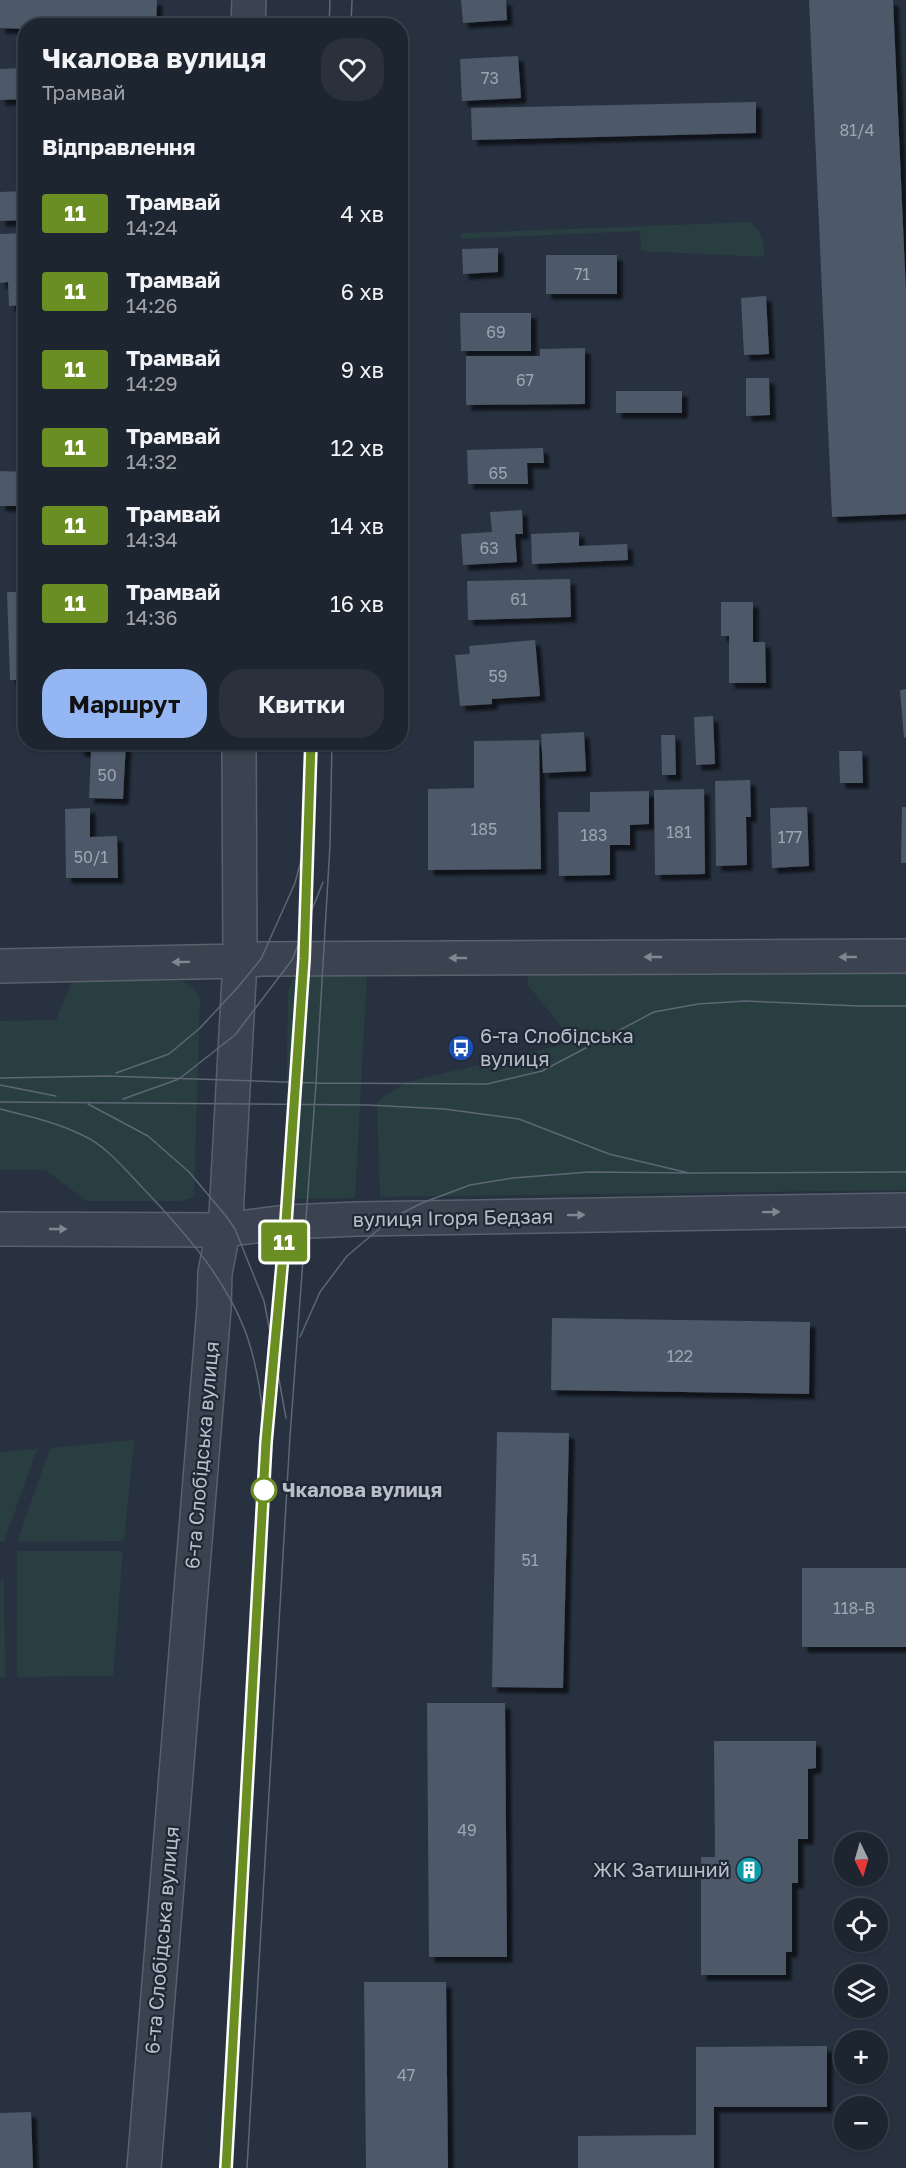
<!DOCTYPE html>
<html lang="uk">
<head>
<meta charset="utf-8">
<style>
  :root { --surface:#1d2530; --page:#2a313c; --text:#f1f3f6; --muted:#a0a5ab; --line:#3b424c; --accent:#94b7f3 }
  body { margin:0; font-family:"Golos Text",sans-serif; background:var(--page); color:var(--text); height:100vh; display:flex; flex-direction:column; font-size:22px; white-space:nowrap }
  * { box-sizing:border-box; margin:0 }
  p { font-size:20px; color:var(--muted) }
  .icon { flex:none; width:33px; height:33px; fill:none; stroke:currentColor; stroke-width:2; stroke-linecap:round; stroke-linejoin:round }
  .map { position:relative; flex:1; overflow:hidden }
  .side { position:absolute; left:18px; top:18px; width:390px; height:732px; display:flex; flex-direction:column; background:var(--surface); border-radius:24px; box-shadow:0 2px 4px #0004,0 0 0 2px var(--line) }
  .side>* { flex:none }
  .badge { padding:0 12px; border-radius:4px; font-size:21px; line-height:39px }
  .needle { width:39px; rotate:175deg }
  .buttons { position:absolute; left:834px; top:1832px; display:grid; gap:12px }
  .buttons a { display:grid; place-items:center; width:54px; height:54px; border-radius:50%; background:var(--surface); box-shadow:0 2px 4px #0004,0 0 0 2px var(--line); font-size:30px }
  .map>.badge { position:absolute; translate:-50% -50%; box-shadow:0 0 0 3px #fff }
  h2 { padding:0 24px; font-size:22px; line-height:54px }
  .round { display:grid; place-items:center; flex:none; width:63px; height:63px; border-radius:24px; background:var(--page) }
  .head { display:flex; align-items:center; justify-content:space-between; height:102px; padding:0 24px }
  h1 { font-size:28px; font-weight:700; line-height:45px }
  .action { display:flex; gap:12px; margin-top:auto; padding:12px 24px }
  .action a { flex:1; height:69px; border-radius:24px; background:var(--accent); color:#111; font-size:24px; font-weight:700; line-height:69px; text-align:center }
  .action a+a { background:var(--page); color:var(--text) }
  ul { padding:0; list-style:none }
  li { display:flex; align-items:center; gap:18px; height:78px; padding:0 24px }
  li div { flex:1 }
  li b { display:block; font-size:22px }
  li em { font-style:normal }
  li .badge { min-width:66px; font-weight:700; text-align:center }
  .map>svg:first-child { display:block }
  .green { fill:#293e41 }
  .building { fill:#4d5868; filter:url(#shadow) }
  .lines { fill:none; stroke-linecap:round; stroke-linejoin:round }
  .minor-casing { stroke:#59616d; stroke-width:36 }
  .minor { stroke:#3b4350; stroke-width:33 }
  .tram { stroke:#5d6776; stroke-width:1.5 }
  .oneway { fill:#808793 }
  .line-casing { stroke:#fff; stroke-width:14 }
  .line { stroke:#6b8e23; stroke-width:9 }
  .stop-dot { fill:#fff; stroke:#6b8e23; stroke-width:3 }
  .labels { text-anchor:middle; stroke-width:4.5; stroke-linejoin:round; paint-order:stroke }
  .number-label { font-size:16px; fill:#9da5b2 }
  .poi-label { font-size:20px; fill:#b8bfca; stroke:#202835; text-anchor:start }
  .street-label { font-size:20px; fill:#b8bfca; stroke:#202835 }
  .stop-label { font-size:20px; font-weight:bold; fill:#b8bfca; stroke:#202835; text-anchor:start }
</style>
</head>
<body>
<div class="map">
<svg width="906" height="2168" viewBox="0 0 906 2168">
  <defs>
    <filter id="shadow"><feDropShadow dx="5.5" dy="5.5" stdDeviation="1.5" flood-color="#0009"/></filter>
  </defs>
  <rect width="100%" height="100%" fill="#273140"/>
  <path class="green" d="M 750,222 C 762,232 764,241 764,257 L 641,251 L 640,231 L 462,239 L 461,233 Z
    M 527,973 L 906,973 L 906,1190 L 380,1197 L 377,1101 L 407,1082 L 573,1042 L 528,985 Z
    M 367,974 L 355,1198 L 295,1199 L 285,1196 L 288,990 L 292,980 L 299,976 Z
    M 72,981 L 181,981 L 192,986 L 200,998 L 194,1197 L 180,1201 L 87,1201 L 45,1170 L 0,1170 L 0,1021 L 56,1020 Z
    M 134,1440 L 124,1541 L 17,1542 L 50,1448 Z
    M 37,1449 L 4,1542 L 0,1542 L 0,1452 Z
    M 17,1551 L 123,1551 L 113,1676 L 17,1677 Z
    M 4,1579 L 5,1677 L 0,1677 L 0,1582 Z"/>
  <path class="building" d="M 0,0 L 157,0 L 156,26 L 26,26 L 26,29 L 0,28 Z
    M 461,0 L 506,0 L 507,20 L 463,23 Z
    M 809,0 L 893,0 L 906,293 L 906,514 L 832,517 Z
    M 518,56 L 521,98 L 462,101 L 460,59 Z
    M 26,68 L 26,99 L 0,100 L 0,69 Z
    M 756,102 L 756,133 L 472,140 L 471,108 Z
    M 26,191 L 26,220 L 0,221 L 0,192 Z
    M 26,233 L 26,305 L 9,306 L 8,282 L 0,283 L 0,234 Z
    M 498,248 L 498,272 L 463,274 L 462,249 Z
    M 546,255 L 617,255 L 617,294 L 546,294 Z
    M 766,296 L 769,354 L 744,355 L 741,298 Z
    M 460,313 L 531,313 L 531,351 L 461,351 Z
    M 585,348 L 585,404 L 466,405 L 466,356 L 540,356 L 540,349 Z
    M 746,378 L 769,378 L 770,415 L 746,416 Z
    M 616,391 L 682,391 L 682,413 L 616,413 Z
    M 543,448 L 544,463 L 527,463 L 528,484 L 468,484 L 467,450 Z
    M 0,471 L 26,472 L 26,506 L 0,506 Z
    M 522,510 L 523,534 L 515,534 L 517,562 L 463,565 L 461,534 L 492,532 L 490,512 Z
    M 579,532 L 579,546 L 627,544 L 628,560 L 532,564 L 531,534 Z
    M 570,579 L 571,617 L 468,620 L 467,581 Z
    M 7,592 L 26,592 L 26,680 L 10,680 Z
    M 721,602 L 753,602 L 753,642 L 765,642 L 766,683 L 729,683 L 729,636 L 721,636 Z
    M 535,640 L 540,696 L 492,699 L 492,704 L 460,706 L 455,655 L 470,654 L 469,646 Z
    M 906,689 L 906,737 L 904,738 L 900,690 Z
    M 713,716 L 715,764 L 696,765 L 694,717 Z
    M 584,732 L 586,771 L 543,773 L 541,734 Z
    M 661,735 L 675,735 L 676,775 L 662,775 Z
    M 539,740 L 541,869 L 428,870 L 428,789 L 474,788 L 474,741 Z
    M 79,742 L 126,742 L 123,799 L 89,798 L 91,752 L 79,751 Z
    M 839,751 L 862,751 L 863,783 L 840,783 Z
    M 750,780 L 751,817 L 746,817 L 747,865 L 716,866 L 715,781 Z
    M 704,789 L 705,874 L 655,875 L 654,790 Z
    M 649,791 L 649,824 L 630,825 L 630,845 L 610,845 L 610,875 L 559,876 L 558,812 L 590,812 L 590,792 Z
    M 807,807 L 809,866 L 772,868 L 770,808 Z
    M 902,807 L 906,807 L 906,863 L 901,863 Z
    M 90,808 L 90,837 L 117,836 L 118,878 L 66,878 L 65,809 Z
    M 552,1318 L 810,1322 L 809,1394 L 551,1390 Z
    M 497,1432 L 569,1433 L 563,1688 L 492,1687 Z
    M 802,1568 L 906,1568 L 906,1647 L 802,1647 Z
    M 427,1703 L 505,1703 L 507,1957 L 429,1957 Z
    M 714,1741 L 816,1741 L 816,1768 L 808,1769 L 808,1839 L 798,1839 L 798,1883 L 792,1883 L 792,1952 L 786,1952 L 786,1975 L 701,1975 L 701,1857 L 715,1857 Z
    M 364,1982 L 446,1982 L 448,2168 L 366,2168 Z
    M 827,2046 L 827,2107 L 714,2107 L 714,2168 L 578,2168 L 578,2136 L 696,2135 L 696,2047 Z
    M 31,2112 L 33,2168 L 0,2168 L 0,2113 Z"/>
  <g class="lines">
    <defs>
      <path id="minor" d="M 248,26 L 249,0
        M 0,966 L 240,961 L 261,959 L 906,956
        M 0,1229 L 224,1230 L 286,1222 L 358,1219 L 906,1210
        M 144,2168 L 214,1308 L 215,1273 L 226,1216 L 240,961 L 239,742"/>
    </defs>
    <use href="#minor" class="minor-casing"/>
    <use href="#minor" class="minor"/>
    <path class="tram" d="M 329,26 L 330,0
      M 351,26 L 352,0
      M 116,1073 L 169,1054 L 200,1028 L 238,987 L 261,959 L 295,883 L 303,853
      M 0,1078 L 106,1076 L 316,1083 L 487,1084 L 542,1071 L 654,1012 L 698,1004 L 745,1001 L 858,1006 L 906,1006
      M 0,1085 L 56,1096
      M 123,1099 L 179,1079 L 235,1035 L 292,960 L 323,882
      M 0,1102 L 368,1105 L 444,1109 L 519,1119 L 609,1154 L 689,1173
      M 88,1104 L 148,1136 L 189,1172 L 226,1216 L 235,1229 L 264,1301 L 272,1342
      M 0,1109 C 28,1116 56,1122 82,1135 C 105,1145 123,1167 140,1185 C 180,1227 222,1273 244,1328 C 255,1356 260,1386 263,1416
      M 300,1337 L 320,1292 L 347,1256 L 392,1218 L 422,1203 L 470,1185 L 513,1178 L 589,1172 L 689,1173 L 906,1172
      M 278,1374 L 286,1418
      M 226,2168 L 266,1442 L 286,1222 L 304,959 L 311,742
      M 247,2168 L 290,1436 L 316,1083 L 330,845 L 332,742"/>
  </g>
  <defs><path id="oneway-solid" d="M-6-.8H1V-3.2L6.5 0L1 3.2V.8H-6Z" transform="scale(1.5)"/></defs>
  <g class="oneway">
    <use href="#oneway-solid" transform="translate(653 957) rotate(180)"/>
    <use href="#oneway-solid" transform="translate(848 957) rotate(180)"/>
    <use href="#oneway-solid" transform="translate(458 958) rotate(180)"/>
    <use href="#oneway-solid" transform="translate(181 962) rotate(179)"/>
    <use href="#oneway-solid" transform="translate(771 1212) rotate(-1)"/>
    <use href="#oneway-solid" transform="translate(576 1215) rotate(-1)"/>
    <use href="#oneway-solid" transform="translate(58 1229)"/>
  </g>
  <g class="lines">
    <defs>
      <path id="line" d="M 226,2168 L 266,1442 L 286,1222 L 304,959 L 311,742"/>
    </defs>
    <use href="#line" class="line-casing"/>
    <use href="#line" class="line"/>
  </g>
  <defs>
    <symbol id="bus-disc" viewBox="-11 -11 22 22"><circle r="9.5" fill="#1a4fb4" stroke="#202835"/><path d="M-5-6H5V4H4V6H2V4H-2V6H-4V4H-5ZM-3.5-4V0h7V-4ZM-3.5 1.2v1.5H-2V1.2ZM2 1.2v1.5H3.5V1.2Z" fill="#fff"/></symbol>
    <symbol id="building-disc" viewBox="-11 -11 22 22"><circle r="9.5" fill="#0f9aa8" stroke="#202835"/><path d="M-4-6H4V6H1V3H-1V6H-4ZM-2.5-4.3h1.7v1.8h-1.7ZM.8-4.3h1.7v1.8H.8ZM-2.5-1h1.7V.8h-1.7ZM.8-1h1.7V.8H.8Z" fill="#fff"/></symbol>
  </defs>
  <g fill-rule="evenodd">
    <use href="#bus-disc" x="446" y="1033" width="30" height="30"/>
    <use href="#building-disc" x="734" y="1855" width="30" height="30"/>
  </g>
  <circle class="stop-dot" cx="264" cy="1490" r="12"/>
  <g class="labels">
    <g class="number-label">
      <text x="490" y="84">73</text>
      <text x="857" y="136">81/4</text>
      <text x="582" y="280">71</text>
      <text x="496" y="338">69</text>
      <text x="525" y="386">67</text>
      <text x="498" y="479">65</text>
      <text x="489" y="554">63</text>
      <text x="519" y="605">61</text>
      <text x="498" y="682">59</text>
      <text x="107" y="781">50</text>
      <text x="484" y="835">185</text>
      <text x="679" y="838">181</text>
      <text x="594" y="841">183</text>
      <text x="790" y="843">177</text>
      <text x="91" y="863">50/1</text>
      <text x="680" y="1362">122</text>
      <text x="530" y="1566">51</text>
      <text x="854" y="1614">118-В</text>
      <text x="467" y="1836">49</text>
      <text x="406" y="2081">47</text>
    </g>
    <g class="poi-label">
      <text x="480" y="1043">6-та Слобідська<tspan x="480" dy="23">вулиця</tspan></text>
      <text x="730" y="1877" text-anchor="end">ЖК Затишний</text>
    </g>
    <g class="street-label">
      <text transform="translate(453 1218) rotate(-1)" y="7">вулиця Ігоря Бедзая</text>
      <text transform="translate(202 1455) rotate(-85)" y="7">6-та Слобідська вулиця</text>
      <text transform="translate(162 1940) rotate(-85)" y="7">6-та Слобідська вулиця</text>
    </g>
    <g class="stop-label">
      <text x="282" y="1497">Чкалова вулиця</text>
    </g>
  </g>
</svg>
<div class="buttons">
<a><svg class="needle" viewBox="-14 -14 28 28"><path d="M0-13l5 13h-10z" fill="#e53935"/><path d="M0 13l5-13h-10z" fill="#a0a5ab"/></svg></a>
<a><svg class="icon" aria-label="locate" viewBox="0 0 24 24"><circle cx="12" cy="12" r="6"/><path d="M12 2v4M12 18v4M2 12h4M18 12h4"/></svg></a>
<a><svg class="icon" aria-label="layers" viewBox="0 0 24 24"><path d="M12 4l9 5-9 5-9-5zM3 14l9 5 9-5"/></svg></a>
<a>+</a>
<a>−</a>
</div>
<b class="badge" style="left:284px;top:1242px;background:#6b8e23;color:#fff">11</b>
<section class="side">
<div class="head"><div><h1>Чкалова вулиця</h1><p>Трамвай</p></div><a class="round"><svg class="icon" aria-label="heart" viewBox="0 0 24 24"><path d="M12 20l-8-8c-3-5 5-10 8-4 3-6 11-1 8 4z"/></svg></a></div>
<h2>Відправлення</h2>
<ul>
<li><span class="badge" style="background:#6b8e23;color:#fff">11</span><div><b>Трамвай</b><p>14:24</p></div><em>4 хв</em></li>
<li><span class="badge" style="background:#6b8e23;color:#fff">11</span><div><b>Трамвай</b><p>14:26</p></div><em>6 хв</em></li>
<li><span class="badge" style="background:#6b8e23;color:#fff">11</span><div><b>Трамвай</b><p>14:29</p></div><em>9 хв</em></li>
<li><span class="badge" style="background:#6b8e23;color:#fff">11</span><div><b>Трамвай</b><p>14:32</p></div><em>12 хв</em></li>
<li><span class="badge" style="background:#6b8e23;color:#fff">11</span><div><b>Трамвай</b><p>14:34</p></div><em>14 хв</em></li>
<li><span class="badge" style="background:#6b8e23;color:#fff">11</span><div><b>Трамвай</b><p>14:36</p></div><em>16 хв</em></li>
</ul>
<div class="action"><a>Маршрут</a><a>Квитки</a></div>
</section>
</div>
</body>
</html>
